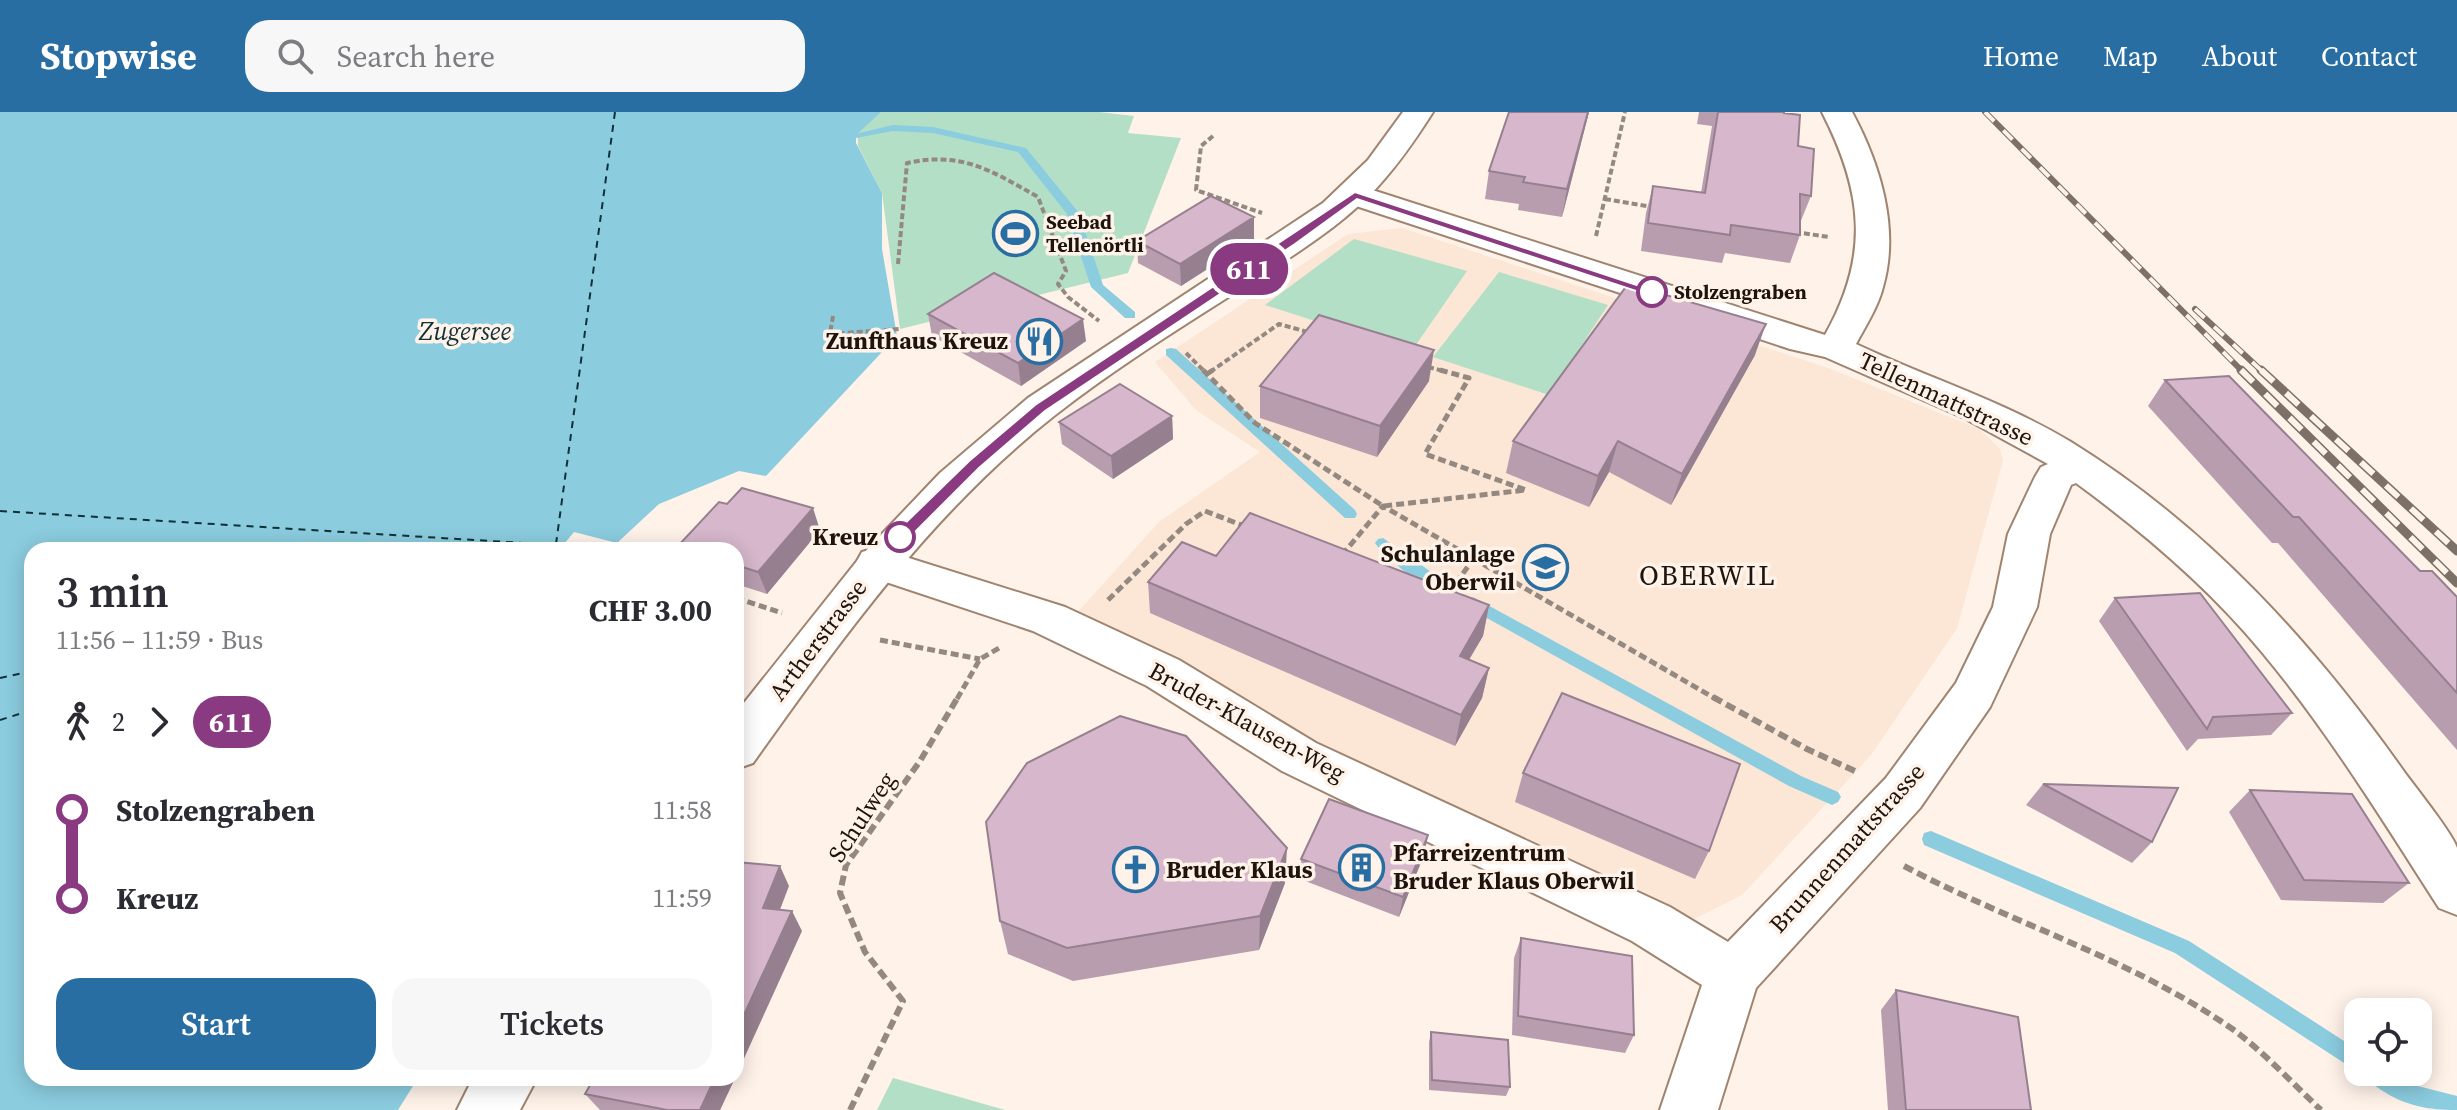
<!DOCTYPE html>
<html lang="en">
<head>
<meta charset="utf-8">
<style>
  :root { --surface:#fff; --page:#f7f7f7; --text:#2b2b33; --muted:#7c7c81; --accent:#296ea3 }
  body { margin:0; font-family:"Source Serif 4",serif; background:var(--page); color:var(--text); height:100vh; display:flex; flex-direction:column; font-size:30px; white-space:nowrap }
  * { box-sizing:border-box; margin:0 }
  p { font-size:26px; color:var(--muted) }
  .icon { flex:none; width:44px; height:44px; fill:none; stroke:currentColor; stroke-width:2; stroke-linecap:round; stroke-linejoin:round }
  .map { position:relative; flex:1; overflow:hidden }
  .details { position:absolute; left:24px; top:430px; width:720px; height:544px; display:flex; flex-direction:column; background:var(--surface); border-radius:24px; box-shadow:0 4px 20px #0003 }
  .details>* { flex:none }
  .badge { padding:0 16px; border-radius:26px; font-size:28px; line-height:52px }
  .fabs { position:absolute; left:2344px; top:886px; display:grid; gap:16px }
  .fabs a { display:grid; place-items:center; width:88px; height:88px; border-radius:16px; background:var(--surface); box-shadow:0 4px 20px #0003; font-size:40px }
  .map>.badge { position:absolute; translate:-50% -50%; box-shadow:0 0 0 4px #fff }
  .legs { display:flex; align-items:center; gap:12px; height:88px; padding:0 32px; font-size:26px }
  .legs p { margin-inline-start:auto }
  .summary { display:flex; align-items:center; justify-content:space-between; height:136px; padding:0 32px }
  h1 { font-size:44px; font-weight:600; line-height:60px }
  .cta { display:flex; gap:16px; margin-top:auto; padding:16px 32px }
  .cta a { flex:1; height:92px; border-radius:24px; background:var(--accent); color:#fff; font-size:32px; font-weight:600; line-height:92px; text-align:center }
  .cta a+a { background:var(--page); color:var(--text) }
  ul { padding:0 32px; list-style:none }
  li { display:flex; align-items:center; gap:28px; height:88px; font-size:30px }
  li i { display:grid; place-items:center; width:12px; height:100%; margin:0 10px; background:currentColor }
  li i::after { content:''; width:20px; height:20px; margin:-10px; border:6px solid; border-radius:50%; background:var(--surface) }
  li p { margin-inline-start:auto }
  li:first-child i { background:linear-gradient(#0000 50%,currentColor 0) }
  li:last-child i { background:linear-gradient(currentColor 50%,#0000 0) }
  header { display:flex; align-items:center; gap:48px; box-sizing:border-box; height:112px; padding:0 40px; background:var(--accent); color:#fff }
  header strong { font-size:38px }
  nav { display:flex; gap:44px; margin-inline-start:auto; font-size:28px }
  .search { width:560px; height:72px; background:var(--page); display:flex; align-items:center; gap:20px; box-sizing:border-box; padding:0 28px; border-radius:24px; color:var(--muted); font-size:30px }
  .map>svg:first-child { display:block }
  .built { fill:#fce6d6 }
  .green { fill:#b3dfc6 }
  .water { fill:#8bccdf }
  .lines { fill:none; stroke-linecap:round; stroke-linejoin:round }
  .stream { fill:#8bccdf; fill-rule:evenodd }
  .ferry { stroke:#11313a; stroke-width:2; stroke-dasharray:7 6; stroke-linecap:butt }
  .minor-casing { stroke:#9f8470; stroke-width:4 }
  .major-casing { stroke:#9f8470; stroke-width:4 }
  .path-far2 { stroke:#948981; stroke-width:4; stroke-dasharray:6 3; stroke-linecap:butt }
  .path-far1 { stroke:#948981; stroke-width:5; stroke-dasharray:8 4; stroke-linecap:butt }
  .path { stroke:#948981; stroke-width:6; stroke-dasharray:10 5; stroke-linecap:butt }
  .minor { fill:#fff; fill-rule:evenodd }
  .major { fill:#fff; fill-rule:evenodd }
  .rail-far1-casing { stroke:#7c7169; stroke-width:6 }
  .rail-casing { stroke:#7c7169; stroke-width:9 }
  .rail-far1 { stroke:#fef2e9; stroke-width:4; stroke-dasharray:13; stroke-linecap:butt }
  .rail { stroke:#fef2e9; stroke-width:6; stroke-dasharray:17; stroke-linecap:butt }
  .wall { fill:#b89daf }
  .shaded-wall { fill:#96808f }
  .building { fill:#d6b7cc; stroke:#96808f; stroke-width:2 }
  .line-1 { fill:#8a3a80; stroke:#fff; stroke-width:2 }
  .stop-1-dot { fill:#fff; stroke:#8a3a80; stroke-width:4 }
  .labels { text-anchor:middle; stroke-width:7; stroke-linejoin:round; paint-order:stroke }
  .far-poi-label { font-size:20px; font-weight:bold; fill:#1e140d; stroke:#fef2e9; text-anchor:start }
  .far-stop-label { font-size:20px; font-weight:bold; fill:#1e140d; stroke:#fef2e9; text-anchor:start }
  .poi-label { font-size:24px; font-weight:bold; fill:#1e140d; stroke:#fef2e9; text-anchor:end }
  .street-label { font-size:24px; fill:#1e140d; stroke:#fef2e9 }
  .stop-label { font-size:24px; font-weight:bold; fill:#1e140d; stroke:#fef2e9; text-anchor:end }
  .water-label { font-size:26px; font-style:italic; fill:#11313a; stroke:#fef2e9 }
  .quarter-label { font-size:28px; letter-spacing:2px; fill:#1e140d; stroke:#fef2e9 }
</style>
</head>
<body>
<header>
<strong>Stopwise</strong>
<div class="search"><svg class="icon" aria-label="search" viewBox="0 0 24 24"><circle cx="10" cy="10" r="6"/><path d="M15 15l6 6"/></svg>Search here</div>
<nav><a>Home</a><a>Map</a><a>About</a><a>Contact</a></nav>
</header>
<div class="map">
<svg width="2457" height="998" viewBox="0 0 2457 998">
  <rect width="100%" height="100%" fill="#fef2e9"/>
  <path class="built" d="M 1402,116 L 1831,257 L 1979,317 L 2000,337 L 2003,349 L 1957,516 L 1871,643 L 1742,783 L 1694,807 L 1662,803 L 1297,633 L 1076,502 L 1159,410 L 1260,340 L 1196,298 L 1155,250 L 1348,122 Z"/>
  <path class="green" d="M 870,0 L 1099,0 L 1134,4 L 1128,21 L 1181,26 L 1128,161 L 900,217 L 882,81 L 858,34 L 857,8 Z
    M 1354,127 L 1467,159 L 1411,240 L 1265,193 Z
    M 1499,160 L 1608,193 L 1549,283 L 1433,245 Z
    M 893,966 L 1005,998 L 877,998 Z"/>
  <path class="water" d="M 0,0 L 881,0 L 856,23 L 856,31 L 882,81 L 882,137 L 897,224 L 766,364 L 739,359 L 659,392 L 617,431 L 574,420 L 559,438 L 32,438 L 32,966 L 418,966 L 398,998 L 0,998 Z"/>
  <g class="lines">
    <path class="stream" d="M 893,13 L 933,15 L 1026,36 L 1079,101 L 1103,173 L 1135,200 L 1135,206 L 1125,206 L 1091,175 L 1067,102 L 1018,40 L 933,21 L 893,19 L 856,26 L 851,23 Z
      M 1171,236 L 1176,237 L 1355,398 L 1357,402 L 1355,406 L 1345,406 L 1166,243 L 1166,237 Z
      M 1383,426 L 1434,462 L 1436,466 L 1434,470 C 1413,474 1392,447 1378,435 L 1375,431 L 1378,427 Z
      M 1473,485 L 1801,664 L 1838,680 L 1841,685 L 1838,690 L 1832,693 L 1789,674 L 1467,495 L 1465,491 Z
      M 1931,719 L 2189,829 L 2358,938 L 2358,960 L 2175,841 L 1924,733 L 1922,727 L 1924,721 Z
      M 2363,960 L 2391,960 L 2410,972 L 2457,984 L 2457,998 C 2428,998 2406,994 2381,978 C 2373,972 2366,969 2363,960 Z"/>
    <path class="ferry" d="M 0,399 L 556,433
      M 556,432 L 615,0
      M 536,438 L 551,434
      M 0,566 L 32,559
      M 0,608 L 32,598"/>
    <defs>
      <path id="minor" d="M 1822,0 L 1852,0 C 1880,52 1900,116 1883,175 C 1878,195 1866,213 1856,232 C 1928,266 2003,289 2071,330 C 2208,415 2313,531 2405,661 C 2416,676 2453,722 2457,736 C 2457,752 2457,786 2457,803 L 2439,796 C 2383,709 2328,619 2261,539 C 2208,475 2143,420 2076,371 L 2071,373 L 2050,422 L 2037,495 L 1990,595 L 1920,696 L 1756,876 L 1718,998 L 1660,998 L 1702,873 L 1632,829 L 1282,659 L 1147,574 L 1033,519 L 862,462 L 856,451 L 862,440 L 877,436 L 1065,495 L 1179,548 L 1316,631 L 1670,795 L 1728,830 L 1886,666 L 1956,571 L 1993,495 L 2008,422 L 2035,365 L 2041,355 L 2048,352 L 1964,306 L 1825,245 L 1790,237 L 1344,90 L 1339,83 L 1344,76 L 1355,73 L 1366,76 L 1825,223 C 1870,143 1863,80 1822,0 Z"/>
      <path id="major" d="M 1403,0 L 1433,0 C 1414,30 1395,57 1371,82 C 1335,118 1291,145 1249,172 C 1183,214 1115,256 1054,304 C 932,400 842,526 753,651 L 736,657 L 736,601 L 861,444 L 940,361 L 1028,286 L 1323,91 L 1368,48 Z
        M 473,966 L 537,966 L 520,998 L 457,998 Z"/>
    </defs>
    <use href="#minor" class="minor-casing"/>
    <use href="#major" class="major-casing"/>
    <path class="path-far2" d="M 1213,24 L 1201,34 L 1196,78 L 1262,101
      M 1605,87 L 1652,95
      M 1795,120 L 1829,125
      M 1596,124 L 1625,0
      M 898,152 L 907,51 C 962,39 992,59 1038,85 L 1066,159 L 1058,172 L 1068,185 L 1099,209
      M 833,204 L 830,222 L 900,217
      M 827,239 L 830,222
      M 1186,241 L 1205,260
      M 1428,255 L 1447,260
      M 1210,260 L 1279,212 L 1311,221"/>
    <path class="path-far1" d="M 1203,258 L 1255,311 L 1383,394 L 1526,378 L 1425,342 L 1469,266 L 1440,258
      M 1207,262 L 1213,258
      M 556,433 L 573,438
      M 1342,443 L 1383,394 L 1716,587
      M 1449,481 L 1474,446
      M 736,486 L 782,501
      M 1108,488 L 1186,412 L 1205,399 L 1244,414
      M 880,528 L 980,547
      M 957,587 L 980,547 L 999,536"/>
    <path class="path" d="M 1713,585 L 1807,637 L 1855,659
      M 1904,754 C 2011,811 2130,846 2231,916 C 2263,939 2292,971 2321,998
      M 850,998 L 903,889 L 865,840 L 840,781 L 846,753 L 920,649 L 958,585"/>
    <use href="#minor" class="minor"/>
    <use href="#major" class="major"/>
    <defs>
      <path id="rail-far1" d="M 1985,0 L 2243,260
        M 2195,197 L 2263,260"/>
      <path id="rail" d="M 2241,258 L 2457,471
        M 2261,258 L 2457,439"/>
    </defs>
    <use href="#rail-far1" class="rail-far1-casing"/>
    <use href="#rail" class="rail-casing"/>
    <use href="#rail-far1" class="rail-far1"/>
    <use href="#rail" class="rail"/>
  </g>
  <path class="wall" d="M 1509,0 L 1589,0 L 1562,105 L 1518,98 L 1519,92 L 1485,87 L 1489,59 Z
    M 1699,0 L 1784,0 L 1798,34 L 1811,84 L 1800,111 L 1800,123 L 1790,151 L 1725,141 L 1722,151 L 1641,139 L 1646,101 L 1653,74 L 1701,81 L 1712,14 L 1697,12 Z
    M 1254,127 L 1181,174 L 1138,151 L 1137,129 Z
    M 928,202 L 1086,229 L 1021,274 L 932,224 Z
    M 1755,243 L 1671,393 L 1609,360 L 1589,395 L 1506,361 L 1513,329 Z
    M 2165,268 L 2420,459 L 2457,485 L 2457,638 L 2278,431 L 2272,431 L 2148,294 Z
    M 1429,269 L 1377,345 L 1260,306 L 1260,274 Z
    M 1172,304 L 1173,327 L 1113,367 L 1062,332 L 1059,310 Z
    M 727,392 L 820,418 L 767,482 L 736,472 L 736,438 L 678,438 L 677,435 Z
    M 1216,444 L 1489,493 L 1483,524 L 1469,548 L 1489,556 L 1482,586 L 1455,634 L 1150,501 L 1148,470 Z
    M 2115,486 L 2292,601 L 2271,623 L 2198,627 L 2187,639 L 2099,509 Z
    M 1523,661 L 1709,739 L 1695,767 L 1515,690 Z
    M 2043,672 L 2152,730 L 2132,751 L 2026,693 Z
    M 2250,678 L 2409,771 L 2383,791 L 2281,788 L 2229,700 Z
    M 1428,723 L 1424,743 L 1399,805 L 1300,767 L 1301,747 Z
    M 1285,771 L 1259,838 L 1073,869 L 1008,842 L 1000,809 Z
    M 1521,826 L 1634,923 L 1625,941 L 1512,923 L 1514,846 Z
    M 1896,878 L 2031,998 L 1888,998 L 1881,898 Z
    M 1431,920 L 1510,975 L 1506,984 L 1429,978 L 1429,930 Z
    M 594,966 L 735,966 L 720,998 L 600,998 L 585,982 Z"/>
  <path class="shaded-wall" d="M 1588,0 L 1589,0 L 1562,105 L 1567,77 Z
    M 1254,105 L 1254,127 L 1181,174 L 1180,152 Z
    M 1083,207 L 1086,229 L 1021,274 L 1018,251 Z
    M 1766,212 L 1755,243 L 1671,393 L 1682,362 Z
    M 1434,238 L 1429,269 L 1377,345 L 1380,314 Z
    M 1172,304 L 1173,327 L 1113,367 L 1111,344 Z
    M 1618,329 L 1609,360 L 1589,395 L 1598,364 Z
    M 813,396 L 820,418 L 767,482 L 758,460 Z
    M 1489,493 L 1483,524 L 1453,574 L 1460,544 Z
    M 1489,556 L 1482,586 L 1455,634 L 1461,603 Z
    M 1428,723 L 1424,743 L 1399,805 L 1403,785 Z
    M 1287,736 L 1285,771 L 1259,838 L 1260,804 Z
    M 780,754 L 789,774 L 773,816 L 763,796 Z
    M 792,799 L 802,819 L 736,964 L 736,920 Z
    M 715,966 L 735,966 L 720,998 L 700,998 Z"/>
  <path class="building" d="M 1509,0 L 1588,0 L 1567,77 L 1523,70 L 1525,65 L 1489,59 Z
    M 1718,0 L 1784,0 L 1784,1 L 1800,3 L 1798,34 L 1814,37 L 1811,84 L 1800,82 L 1800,123 L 1731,113 L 1730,123 L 1648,111 L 1653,74 L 1705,81 Z
    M 1211,84 L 1254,105 L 1180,152 L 1137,129 Z
    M 994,161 L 1083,207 L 1018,251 L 928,202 Z
    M 1628,172 L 1766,212 L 1682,362 L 1618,329 L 1598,364 L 1513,329 Z
    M 1319,203 L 1434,238 L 1380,314 L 1260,274 Z
    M 2229,264 L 2420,459 L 2432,459 L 2457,485 L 2457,581 L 2299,405 L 2293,405 L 2165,268 Z
    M 1120,272 L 1172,304 L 1111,344 L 1059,310 Z
    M 742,376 L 813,396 L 758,460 L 736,453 L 736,438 L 687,438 L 677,435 L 719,390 L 727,392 Z
    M 1250,401 L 1489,493 L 1460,544 L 1489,556 L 1461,603 L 1148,470 L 1182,430 L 1216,444 Z
    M 2200,481 L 2292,601 L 2213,605 L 2207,617 L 2115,486 Z
    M 1562,581 L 1740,652 L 1709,739 L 1523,661 Z
    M 1120,604 L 1186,624 L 1287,736 L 1260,804 L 1067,836 L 1000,809 L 986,710 L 1027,651 Z
    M 2043,672 L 2178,676 L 2152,730 Z
    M 2250,678 L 2352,682 L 2409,771 L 2304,768 Z
    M 1329,687 L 1428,723 L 1403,785 L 1301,747 Z
    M 736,750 L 780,754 L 763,796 L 792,799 L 736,920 Z
    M 1521,826 L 1632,844 L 1634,923 L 1518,904 Z
    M 1896,878 L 2018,905 L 2031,998 L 1906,998 Z
    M 1431,920 L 1508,928 L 1510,975 L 1432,968 Z
    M 594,966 L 715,966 L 700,998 L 667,998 L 585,982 Z"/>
  <path class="line-1" d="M 1355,80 L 1658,180 L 1648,183 L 1357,87 L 1295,132 L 1045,299 L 979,356 L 906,429 L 895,429 L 895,421 L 969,349 L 1035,293 Z"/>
  <defs>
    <symbol id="stadium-ring" viewBox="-11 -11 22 22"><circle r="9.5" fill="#fef2e9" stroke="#296ea3" stroke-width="1.5"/><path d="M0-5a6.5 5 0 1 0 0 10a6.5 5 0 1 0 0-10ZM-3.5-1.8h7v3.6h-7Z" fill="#296ea3"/></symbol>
    <symbol id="restaurant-ring" viewBox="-11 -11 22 22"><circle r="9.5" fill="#fef2e9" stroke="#296ea3" stroke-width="1.5"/><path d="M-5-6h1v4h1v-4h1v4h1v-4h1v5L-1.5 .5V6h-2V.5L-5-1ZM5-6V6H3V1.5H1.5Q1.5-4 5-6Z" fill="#296ea3"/></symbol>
    <symbol id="school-ring" viewBox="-11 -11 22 22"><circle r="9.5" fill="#fef2e9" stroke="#296ea3" stroke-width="1.5"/><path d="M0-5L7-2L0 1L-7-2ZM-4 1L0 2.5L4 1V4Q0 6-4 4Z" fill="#296ea3"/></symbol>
    <symbol id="building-ring" viewBox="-11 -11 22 22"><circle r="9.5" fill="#fef2e9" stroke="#296ea3" stroke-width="1.5"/><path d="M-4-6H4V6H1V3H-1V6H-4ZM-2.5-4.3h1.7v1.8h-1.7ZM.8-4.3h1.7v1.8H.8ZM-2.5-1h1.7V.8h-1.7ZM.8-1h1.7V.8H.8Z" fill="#296ea3"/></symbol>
    <symbol id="church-ring" viewBox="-11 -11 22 22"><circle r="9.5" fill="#fef2e9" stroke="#296ea3" stroke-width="1.5"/><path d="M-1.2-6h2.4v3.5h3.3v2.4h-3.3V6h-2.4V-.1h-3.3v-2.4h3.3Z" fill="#296ea3"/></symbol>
  </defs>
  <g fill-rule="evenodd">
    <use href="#stadium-ring" x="990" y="96" width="51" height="51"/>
    <use href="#restaurant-ring" x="1014" y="204" width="51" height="51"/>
    <use href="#school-ring" x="1520" y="430" width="51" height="51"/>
    <use href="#building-ring" x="1336" y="730" width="51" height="51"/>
    <use href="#church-ring" x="1110" y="732" width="51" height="51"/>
  </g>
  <g class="stop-1-dot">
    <circle cx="1652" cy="180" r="14"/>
    <circle cx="900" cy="425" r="14"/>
  </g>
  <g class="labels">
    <g class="far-poi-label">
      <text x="1046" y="117">Seebad<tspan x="1046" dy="23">Tellenörtli</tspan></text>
    </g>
    <g class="far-stop-label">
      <text x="1674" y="187">Stolzengraben</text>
    </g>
    <g class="poi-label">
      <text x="1008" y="237">Zunfthaus Kreuz</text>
      <text x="1515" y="450">Schulanlage<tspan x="1515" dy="28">Oberwil</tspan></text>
      <text x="1393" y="749" text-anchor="start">Pfarreizentrum<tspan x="1393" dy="28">Bruder Klaus Oberwil</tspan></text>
      <text x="1166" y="766" text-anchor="start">Bruder Klaus</text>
    </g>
    <g class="street-label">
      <text transform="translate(1946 287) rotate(25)" y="8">Tellenmattstrasse</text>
      <text transform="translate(818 528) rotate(-53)" y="8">Artherstrasse</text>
      <text transform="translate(1247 610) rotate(29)" y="8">Bruder-Klausen-Weg</text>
      <text transform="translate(862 705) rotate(-57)" y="8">Schulweg</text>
      <text transform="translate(1847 736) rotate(-48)" y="8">Brunnenmattstrasse</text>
    </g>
    <g class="stop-label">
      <text x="878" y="433">Kreuz</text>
    </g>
    <g class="water-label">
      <text x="465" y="228">Zugersee</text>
    </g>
    <g class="quarter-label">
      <text x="1708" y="473">OBERWIL</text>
    </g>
  </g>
</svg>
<div class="fabs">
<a><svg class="icon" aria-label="locate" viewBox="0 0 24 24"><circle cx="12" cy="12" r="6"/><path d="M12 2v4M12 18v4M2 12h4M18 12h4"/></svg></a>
</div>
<b class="badge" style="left:1249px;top:157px;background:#8a3a80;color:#fff">611</b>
<section class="details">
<div class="summary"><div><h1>3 min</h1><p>11:56 – 11:59 · Bus</p></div><b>CHF 3.00</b></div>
<div class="legs"><svg class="icon" aria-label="walk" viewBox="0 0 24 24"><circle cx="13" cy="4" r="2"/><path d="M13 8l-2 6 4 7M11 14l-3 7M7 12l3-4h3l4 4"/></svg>2<svg class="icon" aria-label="forward" viewBox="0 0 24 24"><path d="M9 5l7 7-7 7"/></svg><b class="badge" style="background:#8a3a80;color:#fff">611</b></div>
<ul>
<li><i style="color:#8a3a80"></i><b>Stolzengraben</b><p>11:58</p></li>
<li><i style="color:#8a3a80"></i><b>Kreuz</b><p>11:59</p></li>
</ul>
<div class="cta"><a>Start</a><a>Tickets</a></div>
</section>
</div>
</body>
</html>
